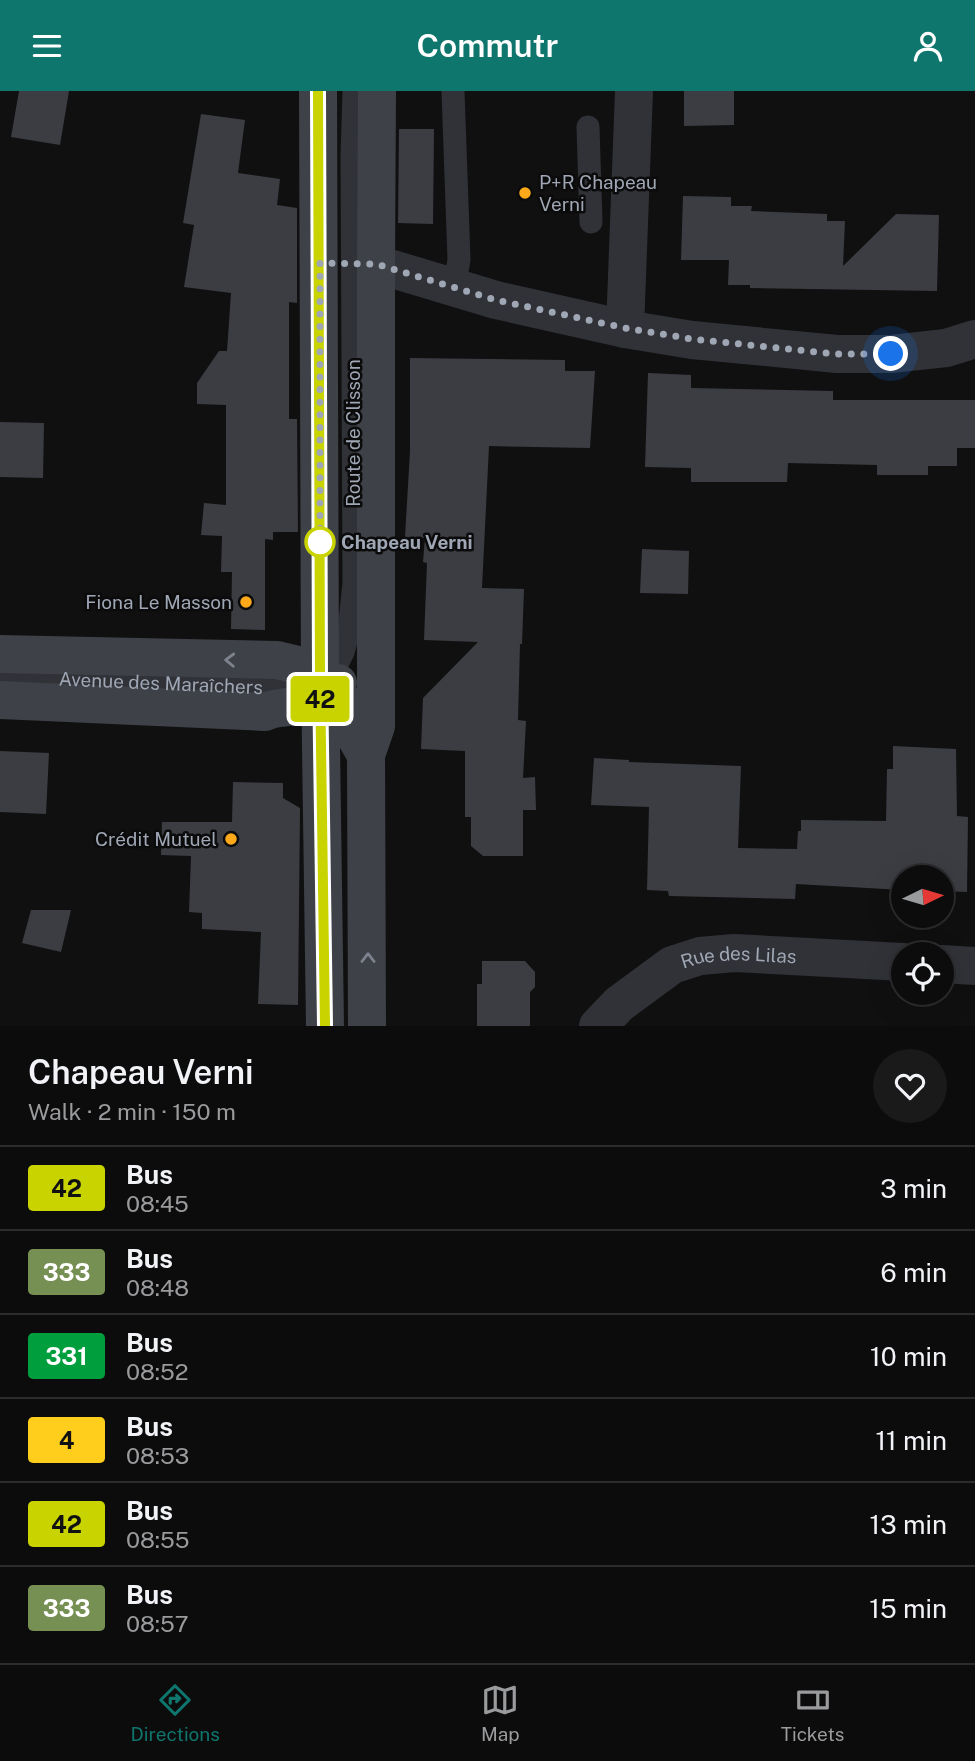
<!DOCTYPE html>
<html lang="en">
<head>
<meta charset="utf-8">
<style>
  :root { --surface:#0c0c0d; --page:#1a1a1b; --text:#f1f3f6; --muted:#9a9b9d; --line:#2c2c2e; --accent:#0f766e }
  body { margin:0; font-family:"Public Sans",sans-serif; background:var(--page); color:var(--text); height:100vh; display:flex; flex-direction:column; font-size:26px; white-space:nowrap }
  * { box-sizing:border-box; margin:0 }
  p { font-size:23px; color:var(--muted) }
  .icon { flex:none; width:38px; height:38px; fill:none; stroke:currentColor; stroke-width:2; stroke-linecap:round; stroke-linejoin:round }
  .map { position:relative; height:935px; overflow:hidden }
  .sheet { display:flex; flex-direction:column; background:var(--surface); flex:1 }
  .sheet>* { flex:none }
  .badge { padding:0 14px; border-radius:5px; font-size:24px; line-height:46px }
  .needle { width:46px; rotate:85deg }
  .controls { position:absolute; left:891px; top:774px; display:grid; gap:14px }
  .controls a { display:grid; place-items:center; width:63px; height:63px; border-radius:50%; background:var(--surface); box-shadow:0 7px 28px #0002,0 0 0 2px var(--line); font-size:35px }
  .you { position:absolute; width:35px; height:35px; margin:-18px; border:5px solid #fff; border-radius:50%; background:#1a73e8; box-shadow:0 0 0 10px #1a73e833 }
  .map>.badge { position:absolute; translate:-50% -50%; box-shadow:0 0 0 4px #fff }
  .round { display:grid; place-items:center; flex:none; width:74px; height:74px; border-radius:37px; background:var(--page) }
  .headline { display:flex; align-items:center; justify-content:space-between; height:119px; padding:0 28px }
  h1 { font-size:33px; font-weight:600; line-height:52px }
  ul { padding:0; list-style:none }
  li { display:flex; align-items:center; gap:21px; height:84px; padding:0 28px; border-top:2px solid var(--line) }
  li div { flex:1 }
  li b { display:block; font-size:26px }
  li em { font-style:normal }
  li .badge { min-width:77px; font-weight:700; text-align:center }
  header { display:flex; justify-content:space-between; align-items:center; height:91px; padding:0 28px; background:var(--accent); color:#fff; font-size:32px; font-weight:600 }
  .tabs { display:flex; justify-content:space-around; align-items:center; height:98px; border-top:2px solid var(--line); background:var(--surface); font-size:19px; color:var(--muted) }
  .tabs a { display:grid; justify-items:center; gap:4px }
  .tabs .selected { color:var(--accent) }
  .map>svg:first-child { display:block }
  .building { fill:#3b3d42 }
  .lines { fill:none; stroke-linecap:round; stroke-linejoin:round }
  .lane { stroke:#303237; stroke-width:23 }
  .street { stroke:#303237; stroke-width:38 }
  .secondary { stroke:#3e4147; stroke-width:38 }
  .oneway { stroke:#7d838e }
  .line-casing { stroke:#fff; stroke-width:16 }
  .line { stroke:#c8d300; stroke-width:10 }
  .walk { stroke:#9fa6b4; stroke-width:7; stroke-dasharray:0 12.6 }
  .poi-dot { fill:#ffa91a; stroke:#0b0b0c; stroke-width:2.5 }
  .stop-dot { fill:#fff; stroke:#c8d300; stroke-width:3.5 }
  .labels { text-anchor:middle; stroke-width:5; stroke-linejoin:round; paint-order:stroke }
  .poi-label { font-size:19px; fill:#9fa6b4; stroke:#0b0b0c; text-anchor:end }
  .street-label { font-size:19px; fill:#9fa6b4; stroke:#0b0b0c }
  .stop-label { font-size:19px; font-weight:bold; fill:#9fa6b4; stroke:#0b0b0c; text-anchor:start }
</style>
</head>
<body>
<header><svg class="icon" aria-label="menu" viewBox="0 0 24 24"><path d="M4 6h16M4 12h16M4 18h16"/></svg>Commutr<svg class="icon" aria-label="person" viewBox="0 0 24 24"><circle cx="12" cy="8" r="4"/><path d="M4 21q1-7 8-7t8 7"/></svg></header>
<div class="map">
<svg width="975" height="935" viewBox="0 0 975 935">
  <rect width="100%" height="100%" fill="#101011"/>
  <path class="building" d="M 19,0 L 69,0 L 60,54 L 11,46 Z
    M 684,0 L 734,0 L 734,34 L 684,35 Z
    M 201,23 L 245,29 L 238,82 L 280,88 L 277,114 L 297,117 L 297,212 L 289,211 L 289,328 L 297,328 L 298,441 L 273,441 L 273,449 L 265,448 L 265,539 L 231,538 L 232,481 L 221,481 L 222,445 L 201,444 L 204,412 L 226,414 L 226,314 L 197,313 L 197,292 L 219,260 L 227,260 L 231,202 L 184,196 L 194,134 L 183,132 Z
    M 399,38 L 434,38 L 433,133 L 398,132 Z
    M 683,105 L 731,106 L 731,115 L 752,115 L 751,120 L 827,123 L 827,130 L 845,130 L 843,175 L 896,123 L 939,124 L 937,200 L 750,197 L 750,194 L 728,194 L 729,169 L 681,169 Z
    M 410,267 L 565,269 L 565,280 L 595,280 L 590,357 L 489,355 L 482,497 L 524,498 L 522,553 L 520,553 L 518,629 L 526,630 L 523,687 L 535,686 L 536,719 L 523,719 L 523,765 L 483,765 L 471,755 L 471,726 L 465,726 L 465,660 L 421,658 L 423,607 L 478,551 L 424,549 L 427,472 L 423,471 L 425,447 L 405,446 L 410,360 Z
    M 648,282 L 691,284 L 691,297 L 833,300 L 833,309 L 975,309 L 975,357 L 957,357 L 957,375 L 928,375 L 928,384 L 877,384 L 877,374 L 788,372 L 787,391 L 691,391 L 691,377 L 645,376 Z
    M 0,331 L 44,332 L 43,387 L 0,386 Z
    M 642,458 L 689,460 L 688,503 L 640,502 Z
    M 893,655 L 956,658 L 957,725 L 968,726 L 967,801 L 942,800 L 942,786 L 903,786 L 903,799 L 796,793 L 795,808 L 669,805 L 668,800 L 647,799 L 649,716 L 591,714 L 594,667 L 629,669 L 629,671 L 741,675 L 738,757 L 797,758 L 798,740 L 801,740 L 801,729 L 886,730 L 887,678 L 893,678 Z
    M 0,660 L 49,662 L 46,723 L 0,721 Z
    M 233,691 L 283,692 L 283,707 L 300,717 L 298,914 L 258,913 L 261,841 L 202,838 L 202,822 L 189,821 L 191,765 L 161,764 L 162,731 L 232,731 Z
    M 31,819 L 71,819 L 61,861 L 22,852 Z
    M 482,870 L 525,870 L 535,881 L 535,896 L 530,901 L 530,935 L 477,935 L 477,893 L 482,893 Z"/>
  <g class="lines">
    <g class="lane">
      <path d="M 453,0 L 459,169 L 454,197"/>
      <path d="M 588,36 L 591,131"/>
      <path id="s1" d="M 0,585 L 305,598 L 321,593 L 334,579 L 343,561 L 349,540 L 354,492 L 352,65 L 354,0"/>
    </g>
    <g class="street">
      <path d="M 376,173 L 496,209 L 625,238 L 692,249 L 837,263 L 891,263 L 946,257 L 975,248"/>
      <path d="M 625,238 L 634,0"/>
      <path d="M 942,873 L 975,875"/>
      <path id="s2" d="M 598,935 L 619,913 L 672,874 L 700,865 L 734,862 L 903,871"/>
    </g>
    <path class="secondary" d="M 318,0 L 320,585 L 325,935
      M 0,563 L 277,569 L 302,575 L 320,585 L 334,596 L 352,627 L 354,643 L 366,664
      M 0,609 L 265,621 C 275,616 277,618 287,616 C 306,614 325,604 338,592
      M 367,935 L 366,664 L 376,635 L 376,173 L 377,0"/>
  </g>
  <defs><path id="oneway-chevron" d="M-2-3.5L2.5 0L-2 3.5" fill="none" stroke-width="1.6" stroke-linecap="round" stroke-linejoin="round" transform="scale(1.75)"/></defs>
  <g class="oneway">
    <use href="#oneway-chevron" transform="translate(230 569) rotate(-178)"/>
    <use href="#oneway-chevron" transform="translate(368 867) rotate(-90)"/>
  </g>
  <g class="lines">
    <defs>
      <path id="line" d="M 318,0 L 320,585 L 325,935"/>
    </defs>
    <use href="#line" class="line-casing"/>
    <use href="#line" class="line"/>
    <path class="walk" d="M 320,451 L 320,463 L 320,172 L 376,173 L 496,209 L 625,237 L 692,248 L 836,263 L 891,263"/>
  </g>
  <g class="poi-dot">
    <circle cx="525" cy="102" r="7"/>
    <circle cx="246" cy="511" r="7"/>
    <circle cx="231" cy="748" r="7"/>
  </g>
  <circle class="stop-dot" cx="320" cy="451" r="14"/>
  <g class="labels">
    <g class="poi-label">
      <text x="539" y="98" text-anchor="start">P+R Chapeau<tspan x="539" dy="22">Verni</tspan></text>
      <text x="232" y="518">Fiona Le Masson</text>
      <text x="217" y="755">Crédit Mutuel</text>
    </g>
    <g class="street-label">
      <text transform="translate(353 342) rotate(-90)" y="7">Route de Clisson</text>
      <text dy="7" stroke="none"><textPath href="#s1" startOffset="161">Avenue des Maraîchers</textPath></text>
      <text dy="7" stroke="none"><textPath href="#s2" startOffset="164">Rue des Lilas</textPath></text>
    </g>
    <g class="stop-label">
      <text x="341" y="458">Chapeau Verni</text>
    </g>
  </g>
</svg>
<div class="controls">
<a><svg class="needle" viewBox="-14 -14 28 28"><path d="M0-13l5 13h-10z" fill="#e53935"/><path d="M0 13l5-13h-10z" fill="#9a9b9d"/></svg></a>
<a><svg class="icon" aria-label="locate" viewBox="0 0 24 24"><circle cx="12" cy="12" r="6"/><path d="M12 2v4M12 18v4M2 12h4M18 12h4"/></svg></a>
</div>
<div class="you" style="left:891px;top:263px"></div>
<b class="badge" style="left:320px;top:608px;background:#c8d300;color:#111">42</b>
</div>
<section class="sheet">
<div class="headline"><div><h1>Chapeau Verni</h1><p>Walk · 2 min · 150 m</p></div><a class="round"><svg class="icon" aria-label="heart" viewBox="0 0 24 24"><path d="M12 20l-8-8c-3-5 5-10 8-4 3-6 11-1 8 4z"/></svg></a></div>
<ul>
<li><span class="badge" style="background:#c8d300;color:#111">42</span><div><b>Bus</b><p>08:45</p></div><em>3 min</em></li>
<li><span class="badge" style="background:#768f53;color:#fff">333</span><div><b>Bus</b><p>08:48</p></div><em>6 min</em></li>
<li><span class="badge" style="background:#009e3d;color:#fff">331</span><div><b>Bus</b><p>08:52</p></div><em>10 min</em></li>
<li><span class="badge" style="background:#ffcd1c;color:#111">4</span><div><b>Bus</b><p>08:53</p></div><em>11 min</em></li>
<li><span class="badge" style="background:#c8d300;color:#111">42</span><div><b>Bus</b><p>08:55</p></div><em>13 min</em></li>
<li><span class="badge" style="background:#768f53;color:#fff">333</span><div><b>Bus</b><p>08:57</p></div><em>15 min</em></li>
</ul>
</section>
<nav class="tabs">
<a class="selected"><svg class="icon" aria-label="directions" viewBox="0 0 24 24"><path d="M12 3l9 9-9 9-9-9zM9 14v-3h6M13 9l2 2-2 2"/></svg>Directions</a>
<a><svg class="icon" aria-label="map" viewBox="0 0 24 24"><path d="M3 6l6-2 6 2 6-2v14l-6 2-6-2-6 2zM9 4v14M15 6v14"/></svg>Map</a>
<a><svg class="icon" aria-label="tickets" viewBox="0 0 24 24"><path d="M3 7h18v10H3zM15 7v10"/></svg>Tickets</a>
</nav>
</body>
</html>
